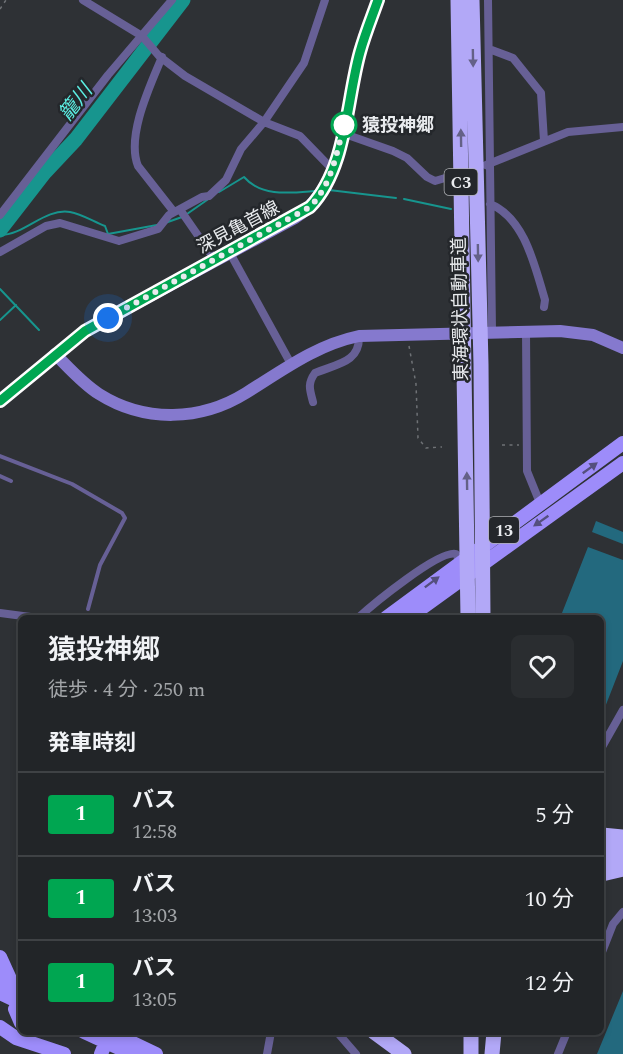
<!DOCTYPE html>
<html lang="ja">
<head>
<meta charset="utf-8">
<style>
  :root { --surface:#222528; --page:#2a2d30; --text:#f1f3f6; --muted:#a2a5a8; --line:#3f4245 }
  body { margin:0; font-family:Spectral,"Noto Sans JP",serif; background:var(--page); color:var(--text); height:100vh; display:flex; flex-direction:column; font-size:22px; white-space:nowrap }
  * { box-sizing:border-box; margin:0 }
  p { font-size:20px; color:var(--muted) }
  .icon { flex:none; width:33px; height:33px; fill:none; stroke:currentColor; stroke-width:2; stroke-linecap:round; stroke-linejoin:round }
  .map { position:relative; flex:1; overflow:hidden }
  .sheet { position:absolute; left:18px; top:615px; width:586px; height:420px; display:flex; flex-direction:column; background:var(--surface); border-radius:9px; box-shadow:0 3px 9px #0003,0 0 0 2px var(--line) }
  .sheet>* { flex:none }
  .badge { padding:0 12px; border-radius:4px; font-size:21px; line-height:39px }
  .you { position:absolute; width:30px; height:30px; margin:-15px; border:4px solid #fff; border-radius:50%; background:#1a73e8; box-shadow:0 0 0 9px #1a73e833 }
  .map>.badge { position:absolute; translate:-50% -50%; box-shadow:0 0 0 3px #fff }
  h2 { padding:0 30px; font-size:22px; line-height:54px }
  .round { display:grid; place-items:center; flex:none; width:63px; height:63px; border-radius:9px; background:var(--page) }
  .head { display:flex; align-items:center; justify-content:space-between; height:102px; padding:0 30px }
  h1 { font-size:28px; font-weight:600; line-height:45px }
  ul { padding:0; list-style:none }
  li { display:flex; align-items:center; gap:18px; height:84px; padding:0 30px; border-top:2px solid var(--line) }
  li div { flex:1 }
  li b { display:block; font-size:22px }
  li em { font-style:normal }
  li .badge { min-width:66px; font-weight:700; text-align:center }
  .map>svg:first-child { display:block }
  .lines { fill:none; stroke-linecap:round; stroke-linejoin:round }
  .stream { stroke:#17958e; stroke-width:2 }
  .river { stroke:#17958e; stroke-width:15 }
  .building { fill:#23697e }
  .path { stroke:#6f7276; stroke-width:1.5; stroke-dasharray:3 4.5; stroke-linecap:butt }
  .lane { stroke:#676096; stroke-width:4 }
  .street { stroke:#676096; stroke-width:8 }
  .secondary { stroke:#8579ce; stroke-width:12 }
  .primary { stroke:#9d8cfa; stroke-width:14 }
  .highway { stroke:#b2a8f7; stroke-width:15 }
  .oneway { fill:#646187 }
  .oneway2 { fill:#544f7e }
  .line-casing { stroke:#fff; stroke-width:14 }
  .line { stroke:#00a651; stroke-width:9 }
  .walk { stroke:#e9ebee; stroke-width:6; stroke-dasharray:0 10.8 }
  .stop-dot { fill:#fff; stroke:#00a651; stroke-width:3 }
  .labels { text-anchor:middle; stroke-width:5; stroke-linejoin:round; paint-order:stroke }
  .shield { fill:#24272b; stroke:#aeb0b4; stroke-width:1.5 }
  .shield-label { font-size:16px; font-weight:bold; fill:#e9ebee }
  .stop-label { font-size:18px; font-weight:bold; fill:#e9ebee; stroke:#24272b; text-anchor:start }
  .street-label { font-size:18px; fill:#e9ebee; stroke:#24272b }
  .water-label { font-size:20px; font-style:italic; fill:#5bede2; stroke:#24272b }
</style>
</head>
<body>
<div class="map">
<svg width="623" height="1054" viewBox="0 0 623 1054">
  <rect width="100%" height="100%" fill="#2e3135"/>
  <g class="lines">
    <path class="stream" d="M 329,190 L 396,198
      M 219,192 L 244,177 C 261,197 290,193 314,191
      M 404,199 L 451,209
      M 187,214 L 207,200
      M 165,223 L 182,217
      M 0,235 C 25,235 44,208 70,212 C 82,214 94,222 105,226 L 108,234 L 157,225
      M 0,289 L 39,330
      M 0,320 L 16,305"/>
    <path class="river" d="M 0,230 L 45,172 L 76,139 L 183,0"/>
  </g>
  <path class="building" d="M 596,521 L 623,532 L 623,544 L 592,532 Z
    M 588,547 L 623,560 L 623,661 L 602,715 L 602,618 L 575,618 L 562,613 Z
    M 623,991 L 623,1054 L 597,1054 Z"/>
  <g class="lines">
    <path class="path" d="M 0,9 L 6,0
      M 409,346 L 416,384 L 418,438 L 426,448 L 442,447
      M 502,445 L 519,445"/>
    <path class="lane" d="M 0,456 L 72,484 L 122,513 L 125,518 L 100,565 L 88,609
      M 0,476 L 11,481"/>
    <path class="street" d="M 83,0 L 142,36 L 159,56 L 185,76 L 264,122 L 300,136 L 333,170
      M 488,0 L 492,331
      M 489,49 L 513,58 L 541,93 L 544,141
      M 162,57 C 150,86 126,136 138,166 L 174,212
      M 342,133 L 393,151 L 407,158 L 427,177 L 435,181 L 462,173
      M 486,165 L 568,132 L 623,127
      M 490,204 C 525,218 535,267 545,300 L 544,307
      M 181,211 L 215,260
      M 0,215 L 108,75 L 172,0
      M 0,252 L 46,226 L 60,223 L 119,241 L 158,229 L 169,215 L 202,197 L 209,196 L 226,180 L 241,149 L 264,122 L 304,63 L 325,0
      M 230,253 L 291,364
      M 526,331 L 527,471 L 540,503
      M 313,402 C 310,390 307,384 315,373 C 336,364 360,363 359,336
      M 0,613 L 38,618
      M 358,618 C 372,605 440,549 456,554 L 460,562
      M 602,747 L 623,710
      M 602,952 L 613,924 L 623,912
      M 337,1032 L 356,1054
      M 267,1054 L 271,1032
      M 558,1054 L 567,1032"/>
    <path class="secondary" d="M 55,354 C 69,368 83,384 99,394 C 145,423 201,421 246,393 C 283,370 316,345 359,336 L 560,331 L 593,335 L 623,348
      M 0,401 L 85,331 L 295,218 C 346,186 346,105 360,52 C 365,34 372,17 378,0"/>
    <path class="primary" d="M 386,618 L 623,443
      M 408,618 L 623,463
      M 0,957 L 10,979
      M 0,981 L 21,991
      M 0,993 L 21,1003
      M 15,1009 L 21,1023
      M 0,1027 L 16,1038 L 64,1054
      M 84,1032 L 132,1054
      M 101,1054 L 110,1032 L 156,1054"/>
    <path class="highway" d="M 458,0 L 468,618
      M 472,0 L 481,364 L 483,618
      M 602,835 L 623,837
      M 602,849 L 623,847
      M 602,859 L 623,858
      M 602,874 L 623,869
      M 374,1032 L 404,1054
      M 471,1054 L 471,1032
      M 492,1054 L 494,1032"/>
  </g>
  <defs><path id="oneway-solid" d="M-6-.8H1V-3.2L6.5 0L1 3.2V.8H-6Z" transform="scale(1.5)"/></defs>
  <g class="oneway">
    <use href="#oneway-solid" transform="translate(473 58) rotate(89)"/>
    <use href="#oneway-solid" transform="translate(461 138) rotate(-91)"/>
    <use href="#oneway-solid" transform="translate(478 253) rotate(89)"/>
    <use href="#oneway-solid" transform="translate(467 481) rotate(-91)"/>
  </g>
  <g class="oneway2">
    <use href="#oneway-solid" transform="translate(590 468) rotate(-36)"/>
    <use href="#oneway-solid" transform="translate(541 521) rotate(145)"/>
    <use href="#oneway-solid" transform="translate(432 582) rotate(-37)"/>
  </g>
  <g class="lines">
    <defs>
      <path id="line" d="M 0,401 L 85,331 L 310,207 C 347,168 346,102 360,52 C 365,34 372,17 378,0"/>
    </defs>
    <use href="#line" class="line-casing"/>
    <use href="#line" class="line"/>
    <path class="walk" d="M 108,318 L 310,207 C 332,184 336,155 344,125"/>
  </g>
  <circle class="stop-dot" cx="344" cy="125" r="12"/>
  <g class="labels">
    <g class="shield">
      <rect x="444.5" y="169" width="33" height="26" rx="4.5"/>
      <rect x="489" y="517" width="30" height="26" rx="4.5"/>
    </g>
    <g class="shield-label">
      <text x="461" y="188">C3</text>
      <text x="504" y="536">13</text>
    </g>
    <g class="stop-label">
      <text x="362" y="131">猿投神郷</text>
    </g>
    <g class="street-label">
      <text transform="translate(238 227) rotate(-28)" y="6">深見亀首線</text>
      <text transform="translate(460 309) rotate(-91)" y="6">東海環状自動車道</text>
    </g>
    <g class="water-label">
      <text transform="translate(75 102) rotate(-52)" y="7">籠川</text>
    </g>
  </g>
</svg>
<div class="you" style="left:108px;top:318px"></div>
<section class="sheet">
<div class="head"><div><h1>猿投神郷</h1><p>徒歩 · 4 分 · 250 m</p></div><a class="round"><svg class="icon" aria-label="heart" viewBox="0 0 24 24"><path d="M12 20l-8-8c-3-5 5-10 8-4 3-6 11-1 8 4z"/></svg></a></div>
<h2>発車時刻</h2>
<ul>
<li><span class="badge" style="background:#00a651;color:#fff">1</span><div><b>バス</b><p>12:58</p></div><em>5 分</em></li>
<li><span class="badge" style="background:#00a651;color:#fff">1</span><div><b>バス</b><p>13:03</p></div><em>10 分</em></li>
<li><span class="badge" style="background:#00a651;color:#fff">1</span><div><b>バス</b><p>13:05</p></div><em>12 分</em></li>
</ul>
</section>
</div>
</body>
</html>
